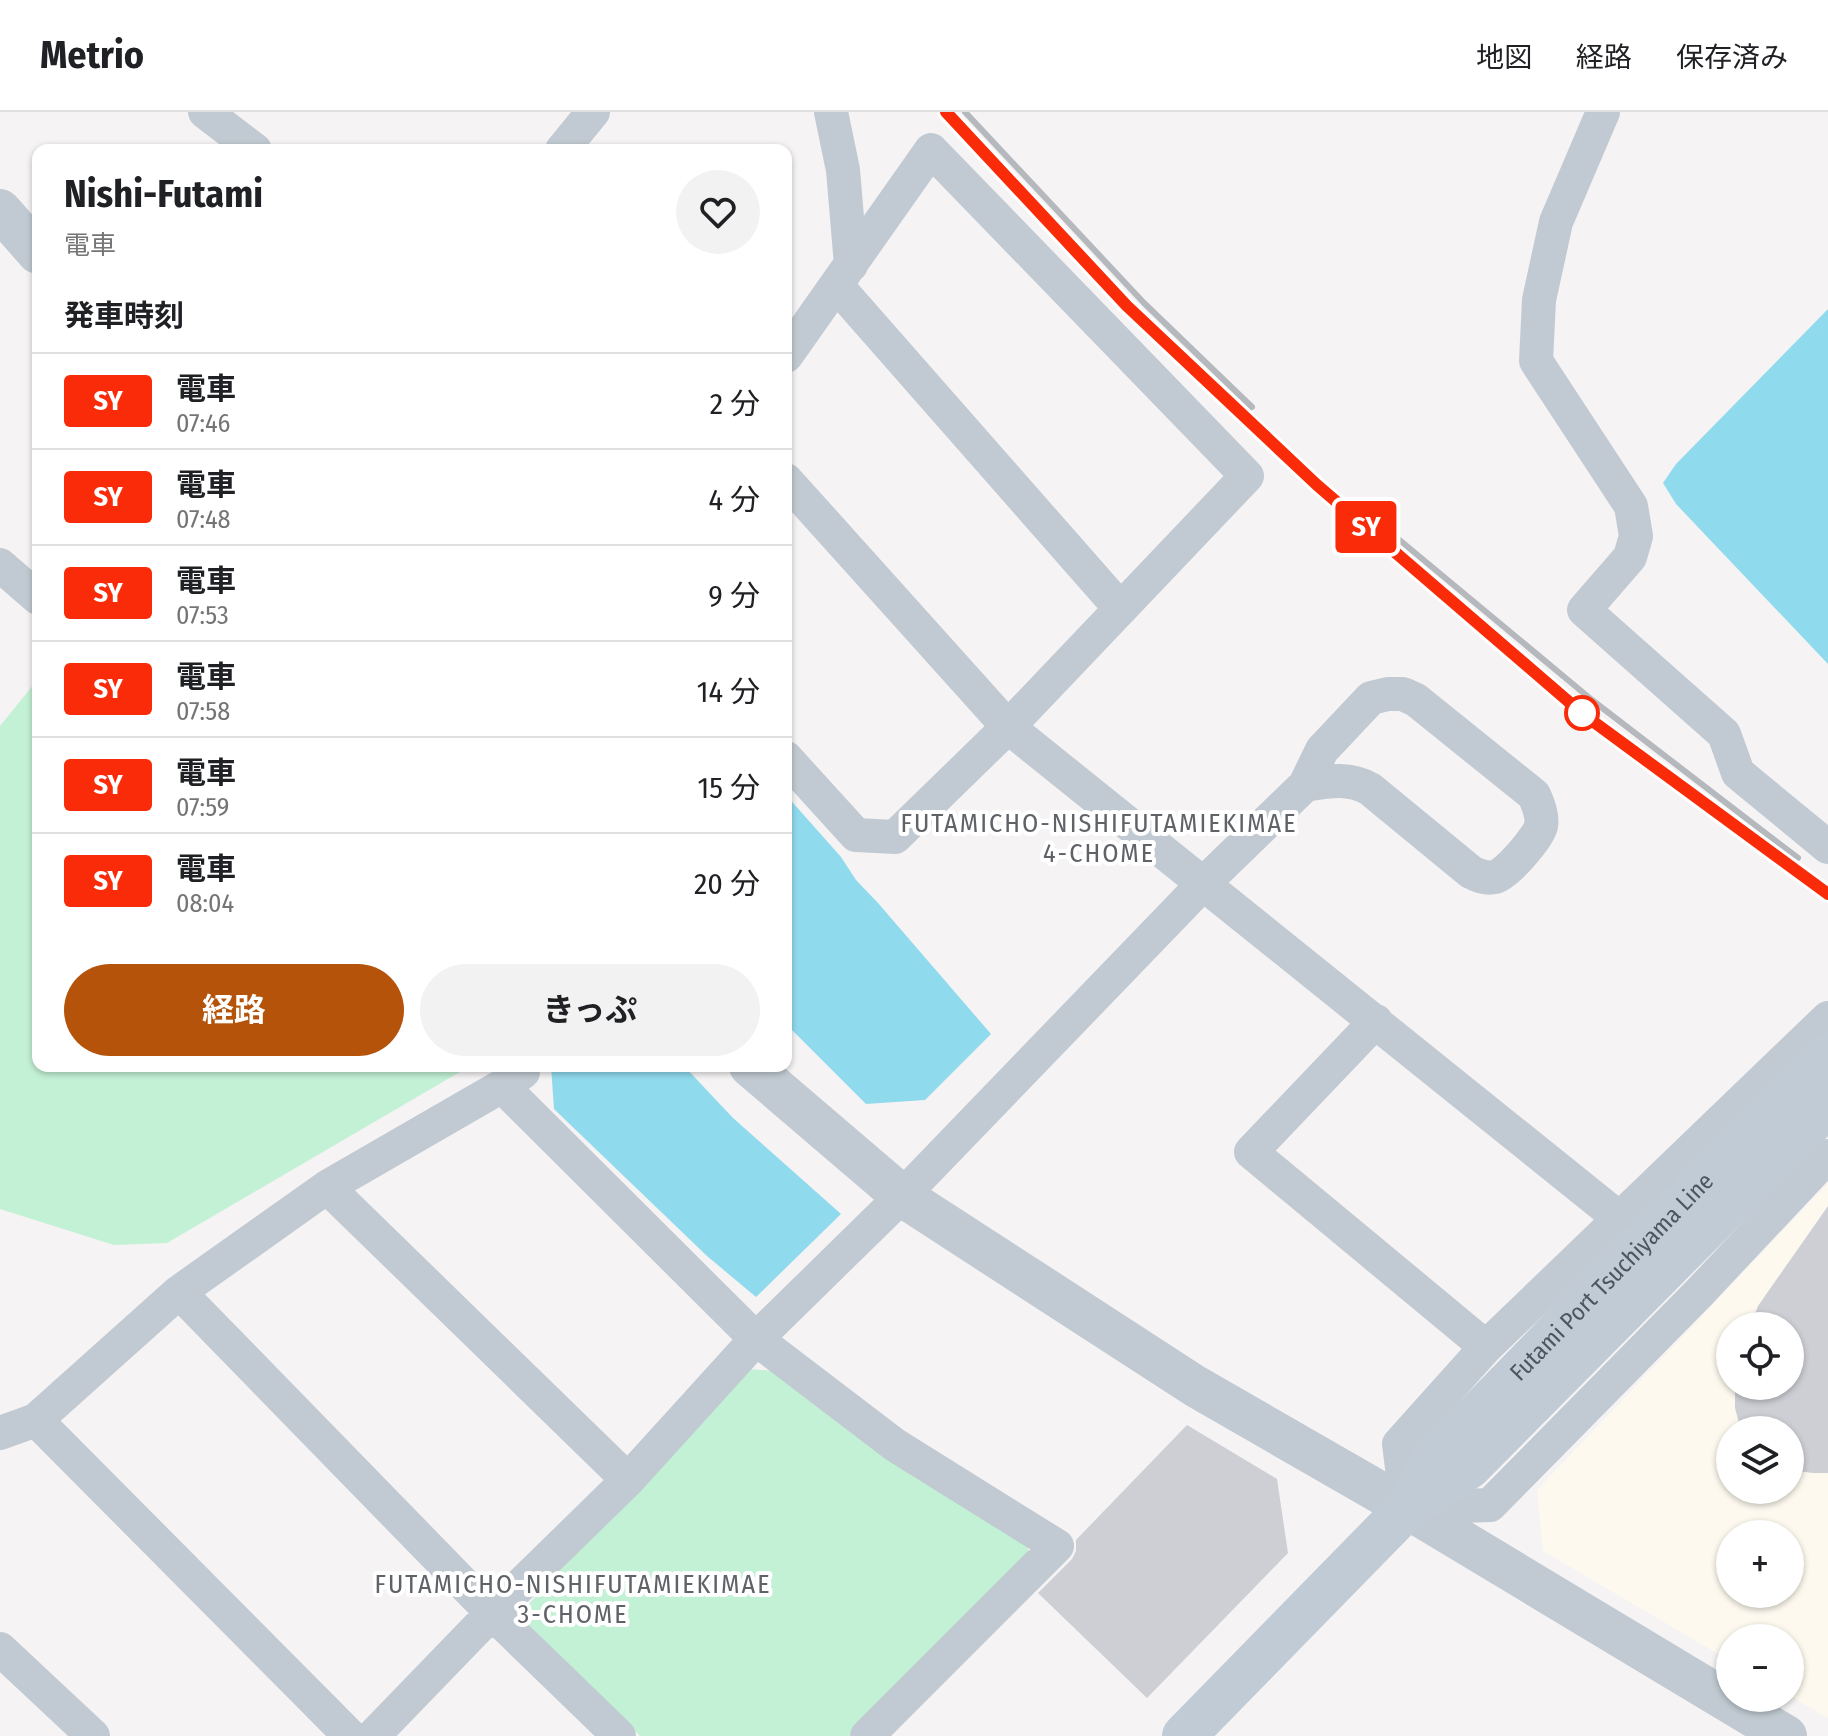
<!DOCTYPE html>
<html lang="ja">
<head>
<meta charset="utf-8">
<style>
  :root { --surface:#fff; --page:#f2f2f2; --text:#202124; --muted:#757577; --line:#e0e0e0; --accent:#b45309 }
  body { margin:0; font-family:"Fira Sans Condensed","Noto Sans JP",sans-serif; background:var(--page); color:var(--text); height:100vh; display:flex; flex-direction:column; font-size:30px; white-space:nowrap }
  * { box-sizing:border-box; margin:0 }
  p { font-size:26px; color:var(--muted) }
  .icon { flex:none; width:44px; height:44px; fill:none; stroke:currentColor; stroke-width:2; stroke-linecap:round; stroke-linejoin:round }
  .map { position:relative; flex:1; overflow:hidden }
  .side { position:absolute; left:32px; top:32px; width:760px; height:928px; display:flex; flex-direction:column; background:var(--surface); border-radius:16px; box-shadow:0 2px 6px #0004 }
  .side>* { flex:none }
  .badge { padding:0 16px; border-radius:6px; font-size:28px; line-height:52px }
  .fabs { position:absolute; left:1716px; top:1200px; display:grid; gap:16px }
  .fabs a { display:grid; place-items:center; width:88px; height:88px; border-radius:50%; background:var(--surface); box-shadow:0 2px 6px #0004; font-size:40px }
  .map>.badge { position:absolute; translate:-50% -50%; box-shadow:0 0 0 4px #fff }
  h2 { padding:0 32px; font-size:30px; line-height:72px }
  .round { display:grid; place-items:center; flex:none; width:84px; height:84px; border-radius:42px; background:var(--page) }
  .summary { display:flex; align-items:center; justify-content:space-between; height:136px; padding:0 32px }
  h1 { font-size:38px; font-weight:700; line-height:60px }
  .action { display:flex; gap:16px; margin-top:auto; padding:16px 32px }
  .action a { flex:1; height:92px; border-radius:48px; background:var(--accent); color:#fff; font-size:32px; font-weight:700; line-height:92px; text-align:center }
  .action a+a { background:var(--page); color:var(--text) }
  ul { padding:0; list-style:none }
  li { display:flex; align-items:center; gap:24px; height:96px; padding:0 32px; border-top:2px solid var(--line) }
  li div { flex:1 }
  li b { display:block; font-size:30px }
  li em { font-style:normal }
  li .badge { min-width:88px; font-weight:700; text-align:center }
  header { display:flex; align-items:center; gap:48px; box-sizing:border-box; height:112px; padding:0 40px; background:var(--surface); border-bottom:2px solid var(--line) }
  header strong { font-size:38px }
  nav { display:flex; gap:44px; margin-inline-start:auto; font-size:28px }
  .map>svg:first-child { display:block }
  .commercial { fill:#fdf9ef; fill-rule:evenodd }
  .green { fill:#c3f1d5 }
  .water { fill:#90daee }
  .building { fill:#cdcfd5 }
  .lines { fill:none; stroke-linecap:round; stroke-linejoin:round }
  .minor { stroke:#c1cad2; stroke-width:34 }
  .tertiary { stroke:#c1cad2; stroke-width:42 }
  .secondary { stroke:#c1cbd6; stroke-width:44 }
  .rail { stroke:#b5b8bd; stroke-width:6 }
  .line-casing { stroke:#fff; stroke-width:18 }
  .line { stroke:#fa2b08; stroke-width:12 }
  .stop-dot { fill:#fff; stroke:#fa2b08; stroke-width:4 }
  .labels { text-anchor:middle; stroke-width:8; stroke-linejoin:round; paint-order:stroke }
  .street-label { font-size:24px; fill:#4a5661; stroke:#fff }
  .neighbourhood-label { font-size:26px; letter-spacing:2px; fill:#5f6368; stroke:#fff }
</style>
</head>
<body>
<header>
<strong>Metrio</strong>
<nav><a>地図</a><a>経路</a><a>保存済み</a></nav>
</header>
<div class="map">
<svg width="1828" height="1624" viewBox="0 0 1828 1624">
  <rect width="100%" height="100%" fill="#f5f3f3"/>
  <path class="commercial" d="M 1828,1071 L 1828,1606 L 1790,1584 L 1790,1526 L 1730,1526 L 1730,1549 L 1543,1439 L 1537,1378 ZM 1730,1214 L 1790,1214 L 1790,1274 L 1730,1274 ZM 1730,1318 L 1790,1318 L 1790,1378 L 1730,1378 ZM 1730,1422 L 1790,1422 L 1790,1482 L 1730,1482 Z"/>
  <path class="green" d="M 34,572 L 38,572 L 38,954 L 470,954 L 167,1131 L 114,1133 L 0,1097 L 0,614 Z
    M 747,1257 L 774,1259 L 1026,1429 L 1029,1443 L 849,1624 L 640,1624 L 525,1509 L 527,1494 Z"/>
  <path class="water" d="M 1828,197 L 1828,552 L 1676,392 L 1663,371 L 1676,352 Z
    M 786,683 L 841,745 L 856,768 L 878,791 L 991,922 L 925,988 L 866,992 L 786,912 Z
    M 551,954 L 684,954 L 733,1006 L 841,1102 L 756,1185 L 707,1144 L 554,997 Z"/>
  <path class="building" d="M 1828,1094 L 1828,1361 L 1813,1361 L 1790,1358 L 1790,1318 L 1741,1318 L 1735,1296 L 1735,1274 L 1790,1274 L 1790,1214 L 1750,1214 L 1758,1194 Z
    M 1187,1313 L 1277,1367 L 1288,1441 L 1147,1586 L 1038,1481 L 1072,1447 L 1076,1439 L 1076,1428 Z"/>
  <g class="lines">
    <path class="minor" d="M 205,0 L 255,38
      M 831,0 L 843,58 L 851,153
      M 1603,0 L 1556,110 L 1539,188 L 1536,249 L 1631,394 L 1636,424 L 1630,445 L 1584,498 L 1724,622 L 1738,661 L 1828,735
      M 562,38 L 593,0
      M 837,174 L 1120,496
      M 786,244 L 931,38 L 1247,364 L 1008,615 L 895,725 L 856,723 L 786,646
      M 786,368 L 1008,615 L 1619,1106
      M 0,453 L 38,486
      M 1828,906 L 1486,1235 L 1399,1332 L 1407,1396 L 1490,1393 L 1699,1181 L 1828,1044
      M 1376,909 L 1251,1040 L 1486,1235
      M 502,974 L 756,1227 L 895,1333 L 1057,1434 L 867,1624
      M 327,1075 L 628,1368
      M 179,1180 L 492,1501 L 619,1624
      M 36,1308 L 350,1624
      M 0,1321 L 36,1308 L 179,1180 L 327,1075 L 502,974 L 523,960 L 523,954
      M 0,1537 L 93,1624
      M 373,1624 L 492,1501 L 628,1368 L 756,1227 L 902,1084 L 1203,772 L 1305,673 L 1322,638 L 1371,586 L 1388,582 L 1403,582 L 1416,588 L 1534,683 C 1538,692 1543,704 1541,714 C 1538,726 1506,763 1495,765 C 1486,767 1479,764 1471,760 L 1370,677 C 1349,665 1329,669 1305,673"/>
    <path class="tertiary" d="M 0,98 L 38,141
      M 750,954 L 902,1084 L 1195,1274 L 1407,1396 L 1786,1624"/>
    <g class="secondary">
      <path id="s1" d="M 1416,1380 L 1436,1345 L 1828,943"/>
      <path d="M 1184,1624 L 1407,1396 L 1469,1355 L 1828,993"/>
    </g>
    <path class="rail" d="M 946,0 L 1127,194 L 1317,373 L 1583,602 L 1828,782
      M 965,0 L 1144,191 L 1252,295
      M 1379,411 L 1592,588 L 1798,746"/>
  </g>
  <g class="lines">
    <defs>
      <path id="line" d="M 946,0 L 1127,194 L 1317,373 L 1583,602 L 1828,782"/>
    </defs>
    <use href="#line" class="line-casing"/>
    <use href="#line" class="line"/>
  </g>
  <circle class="stop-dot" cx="1582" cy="601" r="16"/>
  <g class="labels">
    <g class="street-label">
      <text dy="8" stroke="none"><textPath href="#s1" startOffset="292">Futami Port Tsuchiyama Line</textPath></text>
    </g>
    <g class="neighbourhood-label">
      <text x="1099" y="720">FUTAMICHO-NISHIFUTAMIEKIMAE<tspan x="1099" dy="30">4-CHOME</tspan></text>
      <text x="573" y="1481">FUTAMICHO-NISHIFUTAMIEKIMAE<tspan x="573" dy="30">3-CHOME</tspan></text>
    </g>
  </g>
</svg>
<div class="fabs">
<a><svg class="icon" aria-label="locate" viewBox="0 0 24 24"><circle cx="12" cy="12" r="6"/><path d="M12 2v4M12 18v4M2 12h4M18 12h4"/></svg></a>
<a><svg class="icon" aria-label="layers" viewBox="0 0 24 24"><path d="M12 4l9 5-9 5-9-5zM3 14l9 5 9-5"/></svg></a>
<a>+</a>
<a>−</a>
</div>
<b class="badge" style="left:1366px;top:415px;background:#fa2b08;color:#fff">SY</b>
<section class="side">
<div class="summary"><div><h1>Nishi-Futami</h1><p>電車</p></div><a class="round"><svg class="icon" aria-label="heart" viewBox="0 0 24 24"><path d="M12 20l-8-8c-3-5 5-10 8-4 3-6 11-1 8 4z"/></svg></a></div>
<h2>発車時刻</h2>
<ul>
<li><span class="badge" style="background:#fa2b08;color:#fff">SY</span><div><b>電車</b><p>07:46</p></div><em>2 分</em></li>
<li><span class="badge" style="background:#fa2b08;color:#fff">SY</span><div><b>電車</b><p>07:48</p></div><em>4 分</em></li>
<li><span class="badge" style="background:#fa2b08;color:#fff">SY</span><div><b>電車</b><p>07:53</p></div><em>9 分</em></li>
<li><span class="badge" style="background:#fa2b08;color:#fff">SY</span><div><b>電車</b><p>07:58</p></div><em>14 分</em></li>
<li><span class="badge" style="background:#fa2b08;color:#fff">SY</span><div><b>電車</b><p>07:59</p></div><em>15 分</em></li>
<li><span class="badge" style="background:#fa2b08;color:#fff">SY</span><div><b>電車</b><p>08:04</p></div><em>20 分</em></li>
</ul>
<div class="action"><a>経路</a><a>きっぷ</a></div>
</section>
</div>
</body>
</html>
